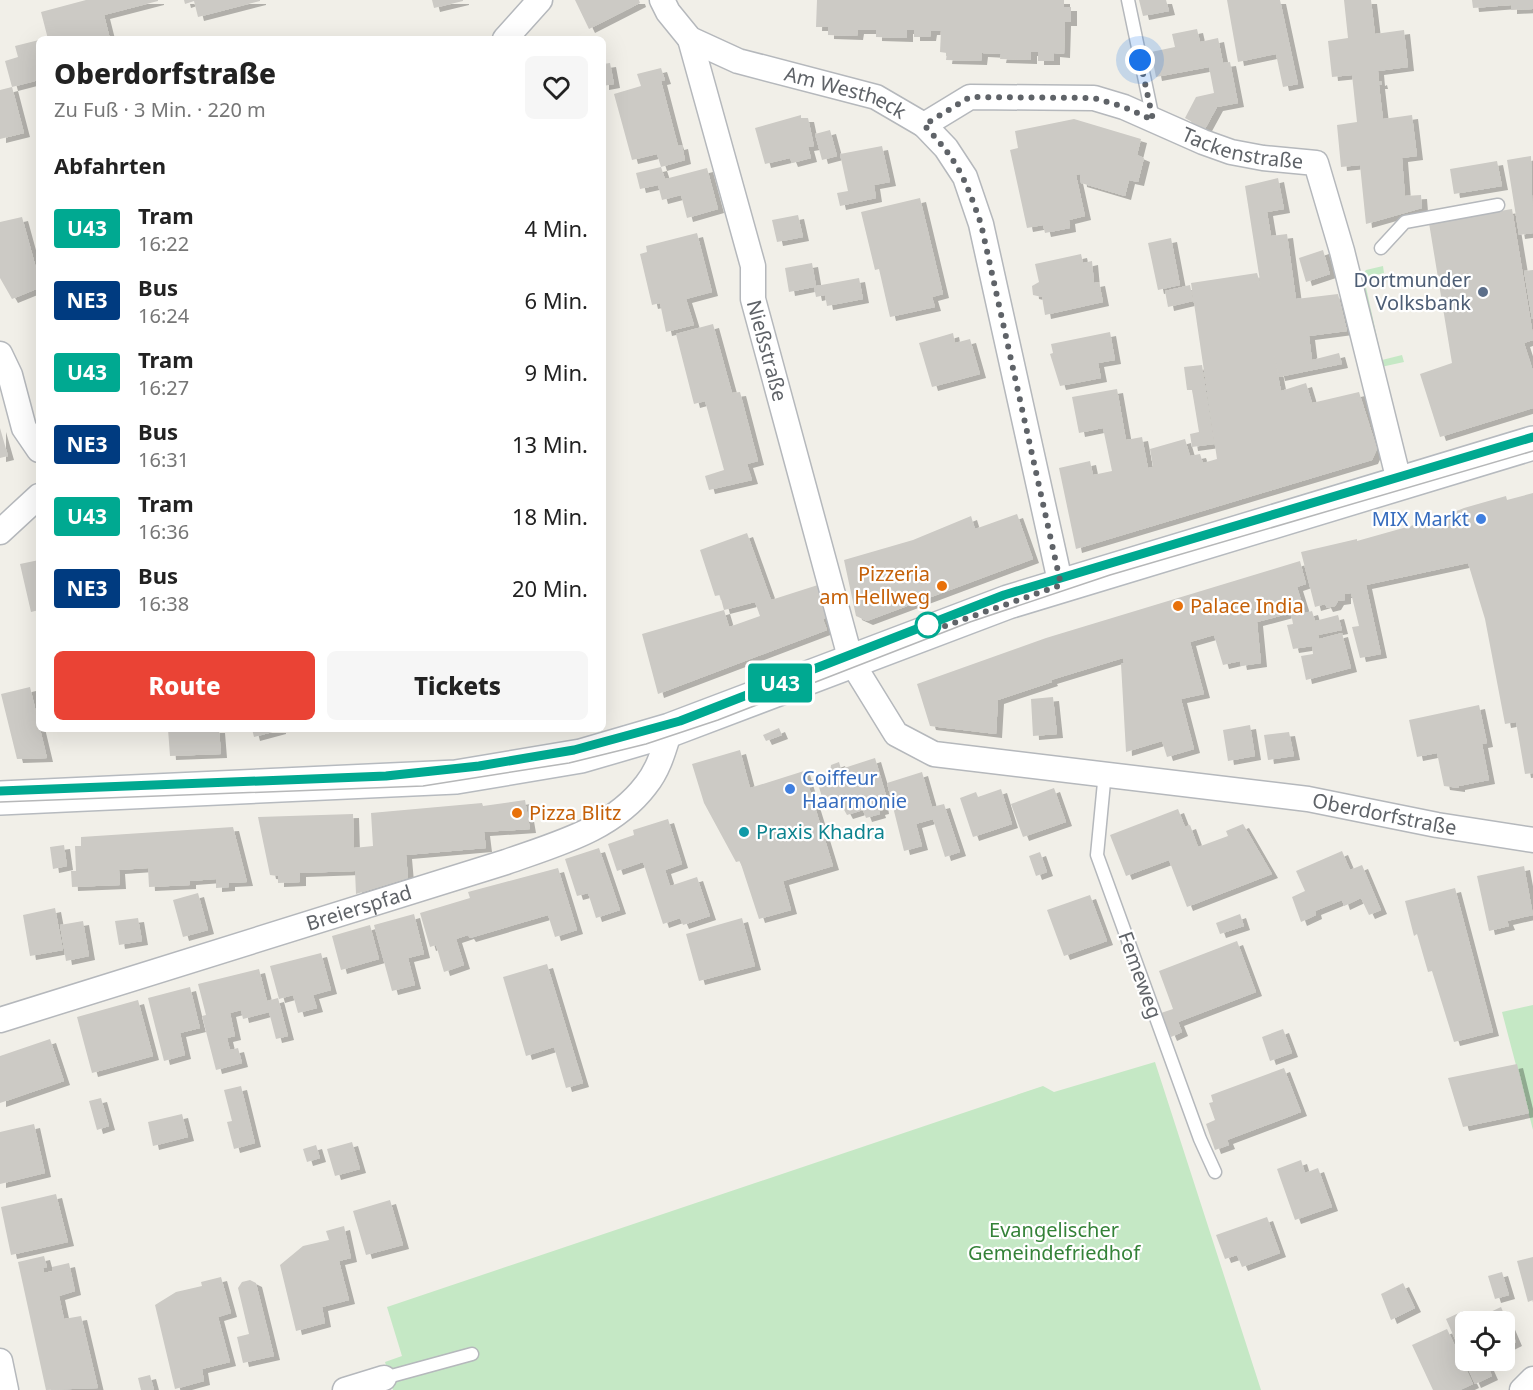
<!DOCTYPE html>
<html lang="de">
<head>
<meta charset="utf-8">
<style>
  :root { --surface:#fff; --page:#f6f6f6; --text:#222; --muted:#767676; --accent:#ea4335 }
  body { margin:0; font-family:"Noto Sans",sans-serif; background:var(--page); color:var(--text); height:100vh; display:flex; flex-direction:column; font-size:22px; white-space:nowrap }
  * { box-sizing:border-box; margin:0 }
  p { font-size:20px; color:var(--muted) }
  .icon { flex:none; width:33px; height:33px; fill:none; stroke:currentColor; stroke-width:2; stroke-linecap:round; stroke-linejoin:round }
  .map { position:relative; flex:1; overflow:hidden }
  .details { position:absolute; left:36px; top:36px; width:570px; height:696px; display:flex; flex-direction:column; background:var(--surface); border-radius:9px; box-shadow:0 6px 24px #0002 }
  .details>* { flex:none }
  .badge { padding:0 12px; border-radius:4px; font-size:21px; line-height:39px }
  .fabs { position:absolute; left:1455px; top:1311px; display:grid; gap:12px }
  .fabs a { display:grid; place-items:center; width:60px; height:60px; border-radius:9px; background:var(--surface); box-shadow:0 6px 24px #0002; font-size:30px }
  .you { position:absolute; width:30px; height:30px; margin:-15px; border:4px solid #fff; border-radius:50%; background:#1a73e8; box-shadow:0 0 0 9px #1a73e833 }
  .map>.badge { position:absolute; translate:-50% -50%; box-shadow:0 0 0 3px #fff }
  h2 { padding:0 18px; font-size:22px; line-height:54px }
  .round { display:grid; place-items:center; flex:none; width:63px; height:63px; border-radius:9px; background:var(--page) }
  .headline { display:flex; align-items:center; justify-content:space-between; height:102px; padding:0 18px }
  h1 { font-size:28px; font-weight:800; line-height:45px }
  .cta { display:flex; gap:12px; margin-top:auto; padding:12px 18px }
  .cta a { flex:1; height:69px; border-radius:9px; background:var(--accent); color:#fff; font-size:24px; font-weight:800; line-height:69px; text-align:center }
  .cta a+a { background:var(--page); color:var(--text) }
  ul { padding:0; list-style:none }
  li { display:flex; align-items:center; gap:18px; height:72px; padding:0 18px }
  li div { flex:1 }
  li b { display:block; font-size:22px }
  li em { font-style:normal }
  li .badge { min-width:66px; font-weight:700; text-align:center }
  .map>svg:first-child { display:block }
  .green { fill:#c5e8c5 }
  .building { fill:#cccac5; filter:url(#shadow) }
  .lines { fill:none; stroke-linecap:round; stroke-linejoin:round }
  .lane-casing { stroke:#b5b8bc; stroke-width:15 }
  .street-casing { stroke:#b5b8bc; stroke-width:27 }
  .secondary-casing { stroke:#b6babf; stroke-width:36 }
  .lane { stroke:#fff; stroke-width:12 }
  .street { stroke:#fff; stroke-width:24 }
  .secondary { stroke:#fff; stroke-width:33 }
  .tram { stroke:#b6b7b8; stroke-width:1.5 }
  .line-casing { stroke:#fff; stroke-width:14 }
  .line { stroke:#00a991; stroke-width:9 }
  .walk { stroke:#5f6368; stroke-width:6; stroke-dasharray:0 10.8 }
  .service-dot { fill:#5c6f8a; stroke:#fff; stroke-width:2 }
  .shop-dot { fill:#3f7fe0; stroke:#fff; stroke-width:2 }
  .food-dot { fill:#e8710a; stroke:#fff; stroke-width:2 }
  .stop-dot { fill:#fff; stroke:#00a991; stroke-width:3 }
  .culture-dot { fill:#0f9aa8; stroke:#fff; stroke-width:2 }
  .labels { text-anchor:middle; stroke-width:4.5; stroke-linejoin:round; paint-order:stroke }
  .street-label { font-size:20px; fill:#5f6368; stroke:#fff }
  .service-label { font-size:20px; fill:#4e5e75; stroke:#fff; text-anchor:end }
  .shop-label { font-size:20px; fill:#366cbe; stroke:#fff; text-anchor:end }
  .food-label { font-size:20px; fill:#c56008; stroke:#fff; text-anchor:start }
  .culture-label { font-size:20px; fill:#0d838f; stroke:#fff; text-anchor:start }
  .park-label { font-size:20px; fill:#348238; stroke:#fff }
</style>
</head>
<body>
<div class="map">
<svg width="1533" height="1390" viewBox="0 0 1533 1390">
  <defs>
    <filter id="shadow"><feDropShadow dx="6" dy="4" stdDeviation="0" flood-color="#0004"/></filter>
  </defs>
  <rect width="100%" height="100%" fill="#f1efe8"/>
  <path class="green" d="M 1383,266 L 1384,273 L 1364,278 L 1382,360 L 1402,355 L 1404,362 L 1381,367 L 1360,278 L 1366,270 Z
    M 1533,1005 L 1533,1130 L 1502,1012 Z
    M 1155,1062 L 1261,1390 L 393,1390 L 385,1362 L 402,1356 L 387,1307 L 1043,1086 L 1054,1092 Z"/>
  <path class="building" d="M 86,0 L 158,0 L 158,1 L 104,15 L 110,39 L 48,39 L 41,12 Z
    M 184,0 L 260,0 L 260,1 L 198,17 L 194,1 L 185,4 Z
    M 432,0 L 463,0 L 463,1 L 434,8 Z
    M 575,0 L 639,0 L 640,3 L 589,29 Z
    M 817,0 L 1064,0 L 1064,7 L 1071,7 L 1071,22 L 1065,22 L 1064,54 L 1054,53 L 1054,61 L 1038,61 L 1038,52 L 1031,52 L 1031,60 L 1000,59 L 1001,54 L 982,53 L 981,61 L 946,60 L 947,53 L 940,52 L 941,31 L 931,31 L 930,37 L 914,37 L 914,30 L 907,30 L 907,38 L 876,37 L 876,30 L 858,30 L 857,36 L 828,35 L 828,27 L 816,27 Z
    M 1139,0 L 1166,0 L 1169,11 L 1143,16 Z
    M 1227,0 L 1280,0 L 1298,84 L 1283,87 L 1276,54 L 1238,62 Z
    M 1344,0 L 1371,0 L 1375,34 L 1404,30 L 1408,67 L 1378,71 L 1379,82 L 1381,81 L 1382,85 L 1379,85 L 1383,119 L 1412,115 L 1417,156 L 1402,158 L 1405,196 L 1421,195 L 1422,208 L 1366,224 L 1360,165 L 1341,167 L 1337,125 L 1357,122 L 1352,75 L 1332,77 L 1328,41 L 1348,38 Z
    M 1472,0 L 1533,0 L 1533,9 L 1511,10 L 1511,5 L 1473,8 Z
    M 1197,29 L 1200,42 L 1218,38 L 1223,63 L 1230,62 L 1238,103 L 1217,107 L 1205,129 L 1185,118 L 1196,97 L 1214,93 L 1209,67 L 1156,77 L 1151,52 L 1175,47 L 1172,34 Z
    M 39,40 L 39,80 L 12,87 L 5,61 L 18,57 L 15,46 Z
    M 610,63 L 614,84 L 603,86 L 603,64 Z
    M 661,68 L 665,80 L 661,81 L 678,146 L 682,145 L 685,160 L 661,167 L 657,154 L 632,160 L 614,94 L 641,86 L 637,74 Z
    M 12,87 L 24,133 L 0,139 L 0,90 Z
    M 801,115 L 801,118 L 808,118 L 814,146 L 808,147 L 811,158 L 792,163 L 790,158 L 765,164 L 755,128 Z
    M 1074,119 L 1141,139 L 1137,155 L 1144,158 L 1138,182 L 1129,180 L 1125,196 L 1081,183 L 1080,174 L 1076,175 L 1085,216 L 1069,220 L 1070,228 L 1045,233 L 1043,225 L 1027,228 L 1010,150 L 1018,148 L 1015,131 Z
    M 830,130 L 837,156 L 822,160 L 815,134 Z
    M 882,146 L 890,182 L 874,185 L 876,198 L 840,206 L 837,193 L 848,191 L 840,154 Z
    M 1531,156 L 1533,233 L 1519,235 L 1507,160 Z
    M 1497,161 L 1502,186 L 1454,194 L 1450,169 Z
    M 661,167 L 665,179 L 707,168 L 718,209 L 687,218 L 681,195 L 662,200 L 658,185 L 640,189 L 636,173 Z
    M 1278,178 L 1284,209 L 1267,212 L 1271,236 L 1287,234 L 1296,299 L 1338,294 L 1347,331 L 1309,336 L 1312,360 L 1339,353 L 1342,364 L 1279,377 L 1274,354 L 1281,391 L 1306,383 L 1312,403 L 1359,392 L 1377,449 L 1372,460 L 1076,549 L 1059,468 L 1090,461 L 1093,475 L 1112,471 L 1103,428 L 1079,433 L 1072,397 L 1117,389 L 1126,440 L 1142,437 L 1148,468 L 1153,467 L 1150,449 L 1185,439 L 1190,456 L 1200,454 L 1203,463 L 1217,459 L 1191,283 L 1257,273 L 1261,287 L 1245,186 Z
    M 920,198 L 943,294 L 932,297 L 935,307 L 890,317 L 879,269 L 875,270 L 861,212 Z
    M 1512,209 L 1533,335 L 1533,340 L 1524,343 L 1533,371 L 1533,408 L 1440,437 L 1420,374 L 1452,363 L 1429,223 Z
    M 798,215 L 803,237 L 777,242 L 772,220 Z
    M 22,217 L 39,279 L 39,288 L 12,299 L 0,278 L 0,222 Z
    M 697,233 L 712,292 L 686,299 L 694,325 L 666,332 L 660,303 L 652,305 L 640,254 L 647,252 L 646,246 Z
    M 1171,238 L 1180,285 L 1158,290 L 1148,243 Z
    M 1323,250 L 1330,274 L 1306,282 L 1299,258 Z
    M 1081,254 L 1083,263 L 1092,261 L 1094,283 L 1099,282 L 1103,302 L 1045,315 L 1042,297 L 1033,295 L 1032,286 L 1039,282 L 1035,264 Z
    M 812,263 L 816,286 L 859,278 L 863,299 L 827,306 L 825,295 L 816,297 L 814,287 L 789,292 L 785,268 Z
    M 1533,270 L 1533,319 L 1532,319 L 1524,271 Z
    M 1190,285 L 1193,301 L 1168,307 L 1165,291 Z
    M 713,324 L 732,393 L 740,392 L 758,461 L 747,464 L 752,480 L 709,490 L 705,476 L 724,470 L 705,401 L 694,404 L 676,334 Z
    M 1110,332 L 1115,360 L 1098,363 L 1101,378 L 1060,386 L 1050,354 L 1053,353 L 1051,344 Z
    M 953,333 L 955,343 L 970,339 L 980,374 L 932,387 L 919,343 Z
    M 1202,365 L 1214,444 L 1192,447 L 1190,434 L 1199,432 L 1192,390 L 1187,390 L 1184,367 Z
    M 0,428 L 8,456 L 0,458 Z
    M 1533,493 L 1533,773 L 1525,774 L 1516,722 L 1505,724 L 1485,619 L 1468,563 L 1366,585 L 1381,654 L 1360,658 L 1352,627 L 1359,626 L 1351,593 L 1345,594 L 1345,600 L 1338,601 L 1335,606 L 1327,608 L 1325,604 L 1315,607 L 1301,552 L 1357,539 L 1357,541 L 1453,514 L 1455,516 L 1454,512 L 1464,508 L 1506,496 L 1507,500 Z
    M 1017,514 L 1033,559 L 867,621 L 856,616 L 844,560 L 913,540 L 971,516 L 975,529 Z
    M 747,533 L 771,600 L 821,584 L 830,616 L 823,619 L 827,630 L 658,694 L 642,634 L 724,610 L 729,627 L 760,616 L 755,602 L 724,610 L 720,595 L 715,596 L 700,550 Z
    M 39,560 L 39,610 L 31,612 L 20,564 Z
    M 1300,561 L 1306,584 L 1297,587 L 1305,613 L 1312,611 L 1315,621 L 1338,615 L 1342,630 L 1318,635 L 1319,639 L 1342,633 L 1351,668 L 1306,680 L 1301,656 L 1313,654 L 1312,646 L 1293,649 L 1287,625 L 1293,624 L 1291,613 L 1257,622 L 1261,663 L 1241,666 L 1240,661 L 1223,665 L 1214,635 L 1190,642 L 1204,694 L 1181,699 L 1194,749 L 1167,757 L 1162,741 L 1126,752 L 1121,664 L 1124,663 L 1123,658 L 1051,680 L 1052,682 L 998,700 L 996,734 L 930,726 L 917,684 L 1046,638 Z
    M 30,687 L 47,758 L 17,759 L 1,694 Z
    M 1053,697 L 1057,734 L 1033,736 L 1031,699 Z
    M 1479,705 L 1487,743 L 1482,744 L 1489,780 L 1459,786 L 1459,788 L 1444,786 L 1437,753 L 1417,757 L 1409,720 Z
    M 1250,725 L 1255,756 L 1228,761 L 1223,730 Z
    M 779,728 L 782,735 L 766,741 L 763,735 Z
    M 168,729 L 219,729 L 221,754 L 170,756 Z
    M 252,729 L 280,729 L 280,730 L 254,737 Z
    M 1289,732 L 1294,756 L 1268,760 L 1264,735 Z
    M 740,750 L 750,788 L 804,771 L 833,866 L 783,881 L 791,910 L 759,919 L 740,861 L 736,862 L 704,803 L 692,764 Z
    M 875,758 L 888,802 L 882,804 L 883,810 L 879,811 L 880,814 L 866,818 L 863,810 L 847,815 L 838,799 L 824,803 L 816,778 L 830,774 L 831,765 L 839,762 L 841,769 Z
    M 922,772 L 932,807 L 944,804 L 960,852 L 945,857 L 933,819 L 916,824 L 922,846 L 904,851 L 887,783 Z
    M 1054,788 L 1066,822 L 1023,837 L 1011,804 Z
    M 1001,789 L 1012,824 L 973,837 L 960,798 L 976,792 L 978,797 Z
    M 525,800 L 530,829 L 484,832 L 486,848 L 406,855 L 408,878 L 356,894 L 355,871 L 300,873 L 300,882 L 278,883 L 278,876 L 270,875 L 258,817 L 353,814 L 354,848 L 373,846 L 371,813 L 482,803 L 483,806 Z
    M 1178,809 L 1185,827 L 1190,825 L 1198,847 L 1228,836 L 1226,831 L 1243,824 L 1272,874 L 1187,907 L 1169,860 L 1126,876 L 1110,835 Z
    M 668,819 L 682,864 L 665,870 L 670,886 L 697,877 L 710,916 L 683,925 L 680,918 L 663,924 L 643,862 L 617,871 L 608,844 L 634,835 L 633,830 Z
    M 233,827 L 247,882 L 229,883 L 229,887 L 216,888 L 216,879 L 190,881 L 190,885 L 149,887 L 148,868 L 119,870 L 120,885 L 72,887 L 71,871 L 76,871 L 75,846 L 81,846 L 81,837 Z
    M 64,845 L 67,866 L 53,869 L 50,847 Z
    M 599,848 L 620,910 L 596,918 L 588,893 L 577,896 L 565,859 Z
    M 1342,851 L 1350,870 L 1362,865 L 1381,910 L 1369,915 L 1361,898 L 1344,906 L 1342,900 L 1315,911 L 1316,915 L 1301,922 L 1292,897 L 1305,891 L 1296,871 Z
    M 1040,852 L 1047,872 L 1036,876 L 1029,856 Z
    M 1524,866 L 1533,915 L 1507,921 L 1509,926 L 1489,931 L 1477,876 Z
    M 558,868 L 577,930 L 555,937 L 548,915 L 470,938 L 468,935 L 456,939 L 464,965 L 444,972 L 436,945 L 430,947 L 420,913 L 470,898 L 468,892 Z
    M 1455,888 L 1493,1032 L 1454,1042 L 1432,971 L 1428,972 L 1417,934 L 1414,936 L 1405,901 Z
    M 198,893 L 208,930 L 183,937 L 173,900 Z
    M 1090,895 L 1107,941 L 1064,956 L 1047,910 Z
    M 55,908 L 63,950 L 30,956 L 23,915 Z
    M 414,914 L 424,954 L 408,958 L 415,985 L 392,991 L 374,925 Z
    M 1240,914 L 1244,926 L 1220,934 L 1216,923 Z
    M 138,918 L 142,941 L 119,945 L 115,921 Z
    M 742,918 L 755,966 L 699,981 L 686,934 Z
    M 83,921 L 89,956 L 66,961 L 60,925 Z
    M 370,925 L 379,959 L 341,970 L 332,936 Z
    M 1237,941 L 1256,992 L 1178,1022 L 1182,1032 L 1171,1037 L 1161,1013 L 1173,1009 L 1159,971 Z
    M 321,953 L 331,990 L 313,995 L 317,1008 L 298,1013 L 293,995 L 279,999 L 270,966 Z
    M 547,964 L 583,1083 L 566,1088 L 554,1047 L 526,1056 L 503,977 Z
    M 259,969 L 267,1001 L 278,998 L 288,1036 L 276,1039 L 269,1012 L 243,1019 L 241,1010 L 230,1013 L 235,1036 L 227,1038 L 230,1050 L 238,1048 L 242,1063 L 216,1070 L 202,1016 L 206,1015 L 198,984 Z
    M 190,987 L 200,1028 L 180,1033 L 185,1055 L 164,1061 L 148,998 Z
    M 138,1000 L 153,1056 L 92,1073 L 77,1017 Z
    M 1283,1029 L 1292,1053 L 1270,1061 L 1262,1037 Z
    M 50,1039 L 64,1081 L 0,1103 L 0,1056 Z
    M 1517,1064 L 1529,1113 L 1463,1127 L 1448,1078 Z
    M 1284,1068 L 1301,1112 L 1227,1140 L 1229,1145 L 1215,1150 L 1206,1124 L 1215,1120 L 1209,1103 L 1213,1102 L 1211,1095 Z
    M 241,1086 L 255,1143 L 234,1149 L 227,1122 L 232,1121 L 224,1090 Z
    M 101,1098 L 109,1126 L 97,1130 L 89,1101 Z
    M 182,1114 L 188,1137 L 153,1146 L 148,1122 Z
    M 34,1124 L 45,1173 L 0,1184 L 0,1132 Z
    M 352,1142 L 360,1169 L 335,1176 L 327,1149 Z
    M 316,1145 L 320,1158 L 307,1162 L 303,1149 Z
    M 1301,1160 L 1305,1173 L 1318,1168 L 1332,1207 L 1295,1220 L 1277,1169 Z
    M 56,1194 L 68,1242 L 11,1255 L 1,1207 Z
    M 390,1200 L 403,1245 L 366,1255 L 353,1211 Z
    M 1267,1217 L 1280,1253 L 1242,1267 L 1237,1255 L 1225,1259 L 1216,1235 Z
    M 344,1226 L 351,1258 L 339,1261 L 349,1300 L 322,1307 L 325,1323 L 296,1331 L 280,1265 L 303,1246 L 329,1240 L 326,1231 Z
    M 44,1256 L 47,1267 L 43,1268 L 44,1273 L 52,1271 L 52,1267 L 69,1263 L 75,1291 L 59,1296 L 64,1319 L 81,1316 L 98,1388 L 46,1390 L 18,1262 Z
    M 1533,1257 L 1533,1300 L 1528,1302 L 1517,1261 Z
    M 1502,1272 L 1509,1295 L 1495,1299 L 1488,1276 Z
    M 221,1277 L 231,1313 L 218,1317 L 230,1362 L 202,1369 L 204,1381 L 175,1389 L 155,1305 L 176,1292 L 202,1286 L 201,1282 Z
    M 250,1280 L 256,1283 L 274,1356 L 243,1363 L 237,1337 L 249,1334 L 238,1288 L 242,1282 Z
    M 1403,1283 L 1415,1308 L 1391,1320 L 1381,1294 Z
    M 1501,1307 L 1516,1342 L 1504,1348 L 1504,1322 L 1469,1322 Z
    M 1463,1311 L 1467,1322 L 1466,1360 L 1485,1360 L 1492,1376 L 1475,1384 L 1446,1319 Z
    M 1447,1329 L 1473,1384 L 1460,1390 L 1433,1390 L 1412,1345 Z
    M 150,1375 L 154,1390 L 141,1390 L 138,1378 Z"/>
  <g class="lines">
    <defs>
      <path id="lane" d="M 1128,0 L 1153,119
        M 1381,248 L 1405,222 L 1498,205
        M 1105,772 L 1097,855 L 1200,1139 L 1215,1172
        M 384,1378 L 472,1354"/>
      <g id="street">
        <path id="s1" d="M 662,0 L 668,12 L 690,39 L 738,61 L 876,97 L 924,125 L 946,148 L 965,177 L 981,224 L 1061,586"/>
        <path d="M 505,39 L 540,0"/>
        <path id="s2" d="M 690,39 L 753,266 L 753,299 L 851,661 L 896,734 L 934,754 L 1308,799 L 1437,825 L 1533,840"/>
        <path id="s3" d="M 924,125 L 970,97 L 1094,98 L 1124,107 L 1203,142 L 1231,152 L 1263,158 L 1316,163 L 1342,251 L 1400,485"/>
        <path d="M 0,354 L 10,375 L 24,428 L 39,450"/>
        <path d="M 0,532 L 39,496"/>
        <path id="s4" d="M 0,1020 L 506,862 C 556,844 612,830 646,785 C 659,769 664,749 670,730"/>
        <path d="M 0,1361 L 6,1390"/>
        <path d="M 345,1390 L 384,1378"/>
        <path d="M 1522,1390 L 1533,1379"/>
      </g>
      <path id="secondary" d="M 0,798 L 456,777 L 581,756 L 670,730 L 1008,602 L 1533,443"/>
    </defs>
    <use href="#lane" class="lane-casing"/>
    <use href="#street" class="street-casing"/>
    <use href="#secondary" class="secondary-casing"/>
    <use href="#lane" class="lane"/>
    <use href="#street" class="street"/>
    <use href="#secondary" class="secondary"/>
    <path class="tram" d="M 0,791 L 386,776 L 514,762 L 574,750 L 680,721 L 1004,595 L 1533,437
      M 0,802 L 423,786 L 569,763 L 646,744 L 718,720 L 970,622 L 1110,575 L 1533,451"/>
  </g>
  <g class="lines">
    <defs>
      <path id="line" d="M 0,791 L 386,776 L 479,766 L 574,750 L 680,721 L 1004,595 L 1533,437"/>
    </defs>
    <use href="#line" class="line-casing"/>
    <use href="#line" class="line"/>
    <path class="walk" d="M 928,625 L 931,631 L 1061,585 L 981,224 C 965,178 958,161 924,125 L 970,97 L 1094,98 L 1124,107 L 1153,120 L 1140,60"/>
  </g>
  <circle class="service-dot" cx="1483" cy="292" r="6"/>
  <g class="shop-dot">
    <circle cx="1481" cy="519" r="6"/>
    <circle cx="790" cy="789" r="6"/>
  </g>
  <g class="food-dot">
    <circle cx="942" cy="586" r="6"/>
    <circle cx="1178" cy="606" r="6"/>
    <circle cx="517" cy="813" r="6"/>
  </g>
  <circle class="stop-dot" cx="928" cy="625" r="12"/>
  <circle class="culture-dot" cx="744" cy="832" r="6"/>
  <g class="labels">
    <g class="street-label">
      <text dy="7" stroke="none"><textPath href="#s1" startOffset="213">Am Westheck</textPath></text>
      <text dy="7" stroke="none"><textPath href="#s3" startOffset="336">Tackenstraße</textPath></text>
      <text dy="7" stroke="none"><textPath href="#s2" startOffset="322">Nießstraße</textPath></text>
      <text dy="7" stroke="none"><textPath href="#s2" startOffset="1227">Oberdorfstraße</textPath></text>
      <text dy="7" stroke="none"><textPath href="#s4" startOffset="376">Breierspfad</textPath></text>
      <text transform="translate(1140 975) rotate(70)" y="7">Femeweg</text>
    </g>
    <g class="service-label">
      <text x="1471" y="287">Dortmunder<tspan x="1471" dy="23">Volksbank</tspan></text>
    </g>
    <g class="shop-label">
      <text x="1469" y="526">MIX Markt</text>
      <text x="802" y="785" text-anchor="start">Coiffeur<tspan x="802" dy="23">Haarmonie</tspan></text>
    </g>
    <g class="food-label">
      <text x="930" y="581" text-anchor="end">Pizzeria<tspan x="930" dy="23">am Hellweg</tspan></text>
      <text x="1190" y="613">Palace India</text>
      <text x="529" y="820">Pizza Blitz</text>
    </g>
    <g class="culture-label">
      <text x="756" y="839">Praxis Khadra</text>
    </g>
    <g class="park-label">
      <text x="1054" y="1237">Evangelischer<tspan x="1054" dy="23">Gemeindefriedhof</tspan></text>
    </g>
  </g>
</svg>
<div class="fabs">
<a><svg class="icon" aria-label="locate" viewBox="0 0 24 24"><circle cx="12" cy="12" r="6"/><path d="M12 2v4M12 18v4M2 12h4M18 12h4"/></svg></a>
</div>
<div class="you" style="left:1140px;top:60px"></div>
<b class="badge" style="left:780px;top:683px;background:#00a991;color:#fff">U43</b>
<section class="details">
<div class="headline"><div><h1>Oberdorfstraße</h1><p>Zu Fuß · 3 Min. · 220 m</p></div><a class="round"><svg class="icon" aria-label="heart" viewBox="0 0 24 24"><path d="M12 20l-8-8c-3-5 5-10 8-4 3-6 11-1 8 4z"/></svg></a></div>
<h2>Abfahrten</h2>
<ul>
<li><span class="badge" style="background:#00a991;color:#fff">U43</span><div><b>Tram</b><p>16:22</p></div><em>4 Min.</em></li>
<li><span class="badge" style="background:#003b80;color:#fff">NE3</span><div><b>Bus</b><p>16:24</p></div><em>6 Min.</em></li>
<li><span class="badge" style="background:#00a991;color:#fff">U43</span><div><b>Tram</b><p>16:27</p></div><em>9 Min.</em></li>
<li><span class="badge" style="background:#003b80;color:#fff">NE3</span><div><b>Bus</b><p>16:31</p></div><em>13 Min.</em></li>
<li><span class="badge" style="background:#00a991;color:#fff">U43</span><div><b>Tram</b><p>16:36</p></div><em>18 Min.</em></li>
<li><span class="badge" style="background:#003b80;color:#fff">NE3</span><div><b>Bus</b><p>16:38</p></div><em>20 Min.</em></li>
</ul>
<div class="cta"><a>Route</a><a>Tickets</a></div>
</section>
</div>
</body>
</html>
